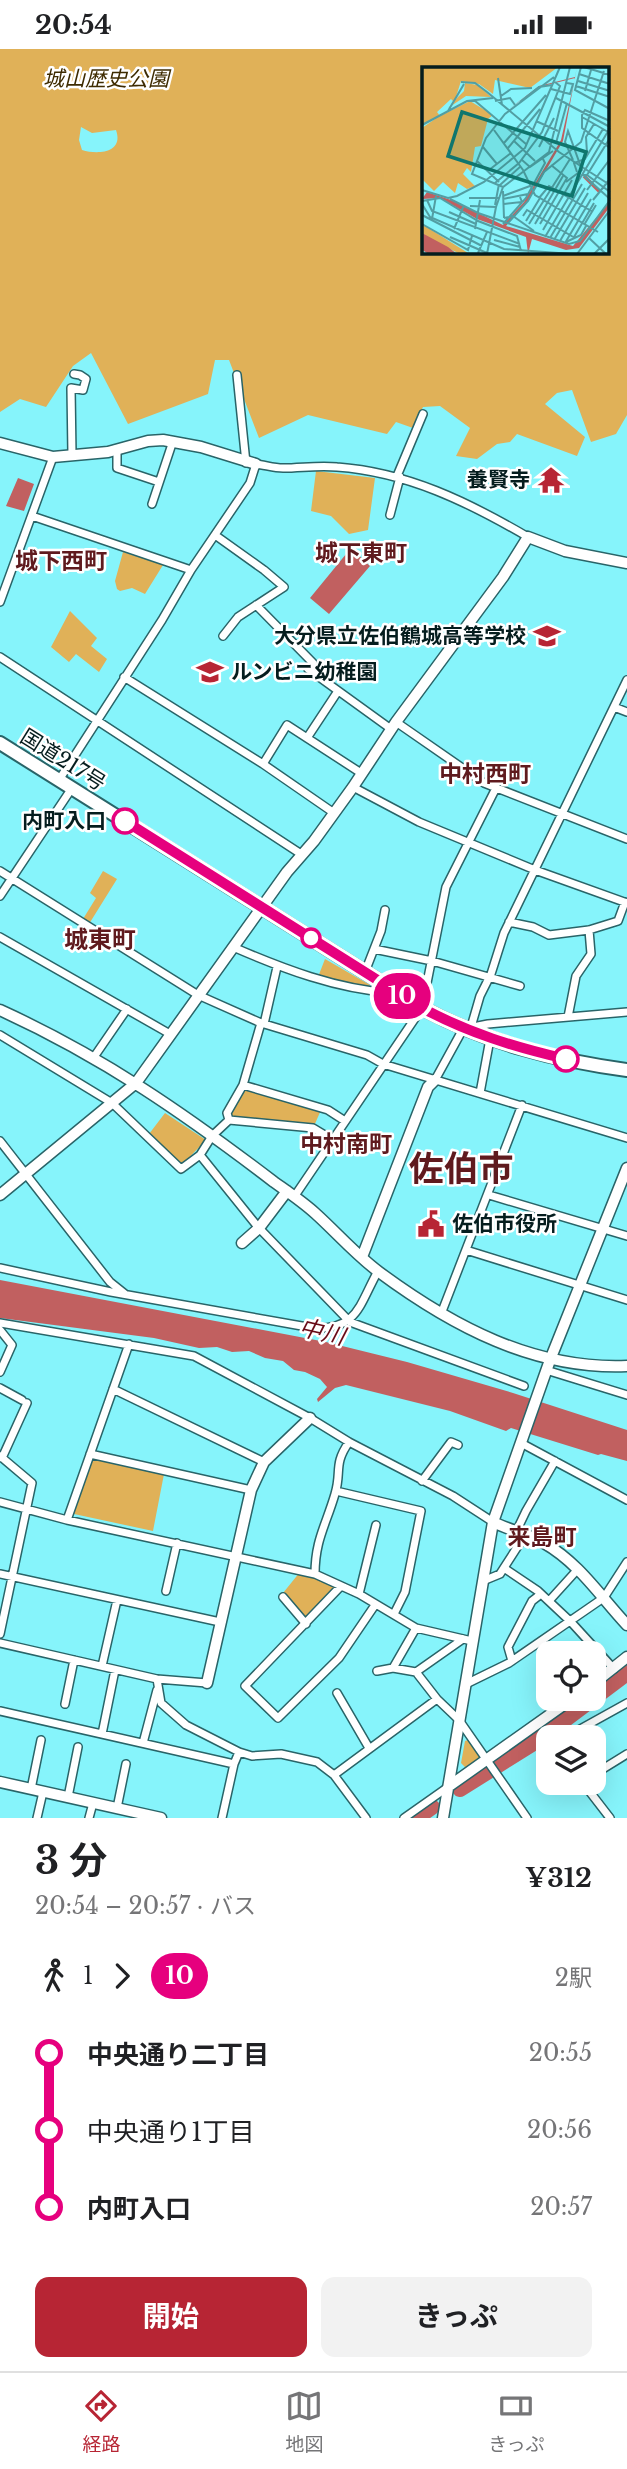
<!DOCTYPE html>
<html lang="ja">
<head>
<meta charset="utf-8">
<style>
  :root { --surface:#fff; --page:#f2f2f2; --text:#202124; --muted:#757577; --line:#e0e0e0; --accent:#b72534 }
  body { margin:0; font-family:"Libre Baskerville","Noto Sans JP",serif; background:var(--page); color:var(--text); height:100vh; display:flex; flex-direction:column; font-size:26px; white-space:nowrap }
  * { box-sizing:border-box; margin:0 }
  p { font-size:23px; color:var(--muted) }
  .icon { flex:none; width:38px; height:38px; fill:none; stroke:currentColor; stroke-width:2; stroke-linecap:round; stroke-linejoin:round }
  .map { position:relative; height:1769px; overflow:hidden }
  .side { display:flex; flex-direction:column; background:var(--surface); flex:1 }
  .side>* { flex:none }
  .badge { padding:0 14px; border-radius:23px; font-size:24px; line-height:46px }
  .fabs { position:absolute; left:536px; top:1592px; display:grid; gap:14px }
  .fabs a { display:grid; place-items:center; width:70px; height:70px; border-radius:14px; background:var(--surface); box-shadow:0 7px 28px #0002; font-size:35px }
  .map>.badge { position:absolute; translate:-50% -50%; box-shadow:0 0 0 4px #fff }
  .legs { display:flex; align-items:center; gap:10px; height:77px; padding:0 35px; font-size:23px }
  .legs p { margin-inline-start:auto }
  .overview { display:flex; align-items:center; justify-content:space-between; height:119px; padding:0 35px }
  h1 { font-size:38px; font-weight:700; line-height:52px }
  .cta { display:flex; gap:14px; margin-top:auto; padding:14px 35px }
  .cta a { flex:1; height:80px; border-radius:14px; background:var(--accent); color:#fff; font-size:28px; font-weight:700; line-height:80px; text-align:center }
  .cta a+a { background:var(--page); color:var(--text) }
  ul { padding:0 35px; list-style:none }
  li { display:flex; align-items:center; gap:24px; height:77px; font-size:26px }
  li i { display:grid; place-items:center; width:10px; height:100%; margin:0 9px; background:currentColor }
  li i::after { content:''; width:18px; height:18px; margin:-9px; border:5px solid; border-radius:50%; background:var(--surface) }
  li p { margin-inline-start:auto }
  li:first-child i { background:linear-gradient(#0000 50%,currentColor 0) }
  li:last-child i { background:linear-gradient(currentColor 50%,#0000 0) }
  .status { display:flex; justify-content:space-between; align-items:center; height:49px; padding:0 35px; background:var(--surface); direction:ltr }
  .status svg { height:19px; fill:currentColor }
  .menu { display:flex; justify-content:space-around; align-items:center; height:98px; border-top:2px solid var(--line); background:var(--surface); font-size:19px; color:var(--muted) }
  .menu a { display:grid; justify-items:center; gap:4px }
  .menu .selected { color:var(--accent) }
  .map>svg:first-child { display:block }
  .green { fill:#e0b158; fill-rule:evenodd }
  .water { fill:#c16060 }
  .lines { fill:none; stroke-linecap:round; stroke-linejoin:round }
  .river { stroke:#c16060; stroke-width:16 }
  .street-casing { stroke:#296468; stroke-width:10 }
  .secondary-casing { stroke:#296468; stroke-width:13 }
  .highway-casing { stroke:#296468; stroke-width:16 }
  .street { stroke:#fff; stroke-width:7 }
  .secondary { stroke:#fff; stroke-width:10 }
  .highway { stroke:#fff; stroke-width:12 }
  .line-1-casing { stroke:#fff; stroke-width:16 }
  .line-1 { stroke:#e6007e; stroke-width:10 }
  .stop-1-dot { fill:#fff; stroke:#e6007e; stroke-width:3.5 }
  .labels { text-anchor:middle; stroke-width:5; stroke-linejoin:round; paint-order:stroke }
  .park-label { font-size:21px; font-style:italic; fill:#3e2b01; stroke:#fff }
  .poi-label { font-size:21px; font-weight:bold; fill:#051d1e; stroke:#fff; text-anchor:end }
  .street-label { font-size:21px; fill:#051d1e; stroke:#fff }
  .stop-label { font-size:21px; font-weight:bold; fill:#051d1e; stroke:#fff; text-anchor:end }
  .neighbourhood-label { font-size:23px; font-weight:bold; fill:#5f1a1e; stroke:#fff }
  .water-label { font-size:23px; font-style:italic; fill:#680c18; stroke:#fff }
  .quarter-label { font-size:24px; font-weight:bold; fill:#5f1a1e; stroke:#fff }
  .town-label { font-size:35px; font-weight:bold; fill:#5f1a1e; stroke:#fff }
  .inset-river { fill:none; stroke:#c16060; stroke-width:3.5 }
  .inset-road { fill:none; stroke:#529ea3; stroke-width:2 }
  .view { fill:#0f766e; fill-opacity:0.15; stroke:#0f766e; stroke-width:3.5 }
  .inset-edge { fill:none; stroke:#051d1e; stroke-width:3.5 }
</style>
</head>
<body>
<div class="status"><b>20:54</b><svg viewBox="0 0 49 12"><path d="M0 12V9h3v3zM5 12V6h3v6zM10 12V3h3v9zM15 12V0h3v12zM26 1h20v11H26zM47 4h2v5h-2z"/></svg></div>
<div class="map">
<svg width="627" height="1769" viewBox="0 0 627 1769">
  <rect width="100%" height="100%" fill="#86f4fb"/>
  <path class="green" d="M 0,0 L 627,0 L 627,366 L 616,385 L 591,393 L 572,341 L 557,344 L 545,355 L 585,388 L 577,407 L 517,385 L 510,393 L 497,395 L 477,410 L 456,407 L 470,379 L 440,357 L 423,358 L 413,379 L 396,373 L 387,385 L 308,366 L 259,389 L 229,311 L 215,311 L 208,345 L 128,375 L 91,304 L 73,317 L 46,358 L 20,350 L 0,363 ZM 424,19 L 608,19 L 608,203 L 424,203 ZM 81,78 L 92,84 L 116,81 C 124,104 98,106 82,101 L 79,91 Z
    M 316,422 L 375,429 L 368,481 L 349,485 L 331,467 L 311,462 Z
    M 123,503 L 163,516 L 145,545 L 132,539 L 120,542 L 117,540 L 115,532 Z
    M 70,562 L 97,589 L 91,597 L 107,610 L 99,623 L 76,605 L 69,613 L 51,598 Z
    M 103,822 L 117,830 L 89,875 L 83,870 L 96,849 L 90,844 Z
    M 325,910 L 370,936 L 368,940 L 318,928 Z
    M 244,1038 L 321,1061 L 314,1077 L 231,1069 L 229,1065 Z
    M 165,1064 L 206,1091 L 182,1116 L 149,1085 Z
    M 91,1408 L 164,1425 L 153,1482 L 74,1465 Z
    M 300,1523 L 314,1526 L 335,1538 L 306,1571 L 283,1544 Z
    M 468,1691 L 481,1708 L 466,1719 L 461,1714 L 465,1692 Z"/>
  <path class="water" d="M 18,429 L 34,435 L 24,462 L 6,457 Z
    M 351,499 L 370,517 L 329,565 L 310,549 Z
    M 0,1231 L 326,1293 L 407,1313 L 513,1344 L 627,1381 L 627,1412 L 601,1405 L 598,1406 L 511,1379 L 506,1382 L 450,1362 L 346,1336 L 335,1339 L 318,1353 L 317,1350 L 327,1338 L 320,1330 L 305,1323 L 294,1321 L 283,1312 L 265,1309 L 249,1302 L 232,1303 L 217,1298 L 199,1299 L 154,1289 L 0,1269 Z"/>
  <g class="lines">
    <path class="river" d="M 460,1740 L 535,1693 L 627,1624
      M 416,1769 L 432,1758"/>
    <defs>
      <path id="street" d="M 237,326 L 246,414
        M 117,401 L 117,419 L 159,433
        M 72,406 L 71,339 L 83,341 L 86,330 L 80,326 L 74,325
        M 397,427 L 423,365
        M 152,455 L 173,392
        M 390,466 L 400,428
        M 32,467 L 191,521
        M 215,486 L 264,521 L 284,538 L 238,568 L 223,587
        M 0,553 L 53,408
        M 256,556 L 313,614 L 308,620 L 391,680
        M 0,608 L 301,805
        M 124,628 L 263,715 L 334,764
        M 614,658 L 627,663
        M 396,673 L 484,734 L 627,790
        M 307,689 L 338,642
        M 263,715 L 287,676 L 361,724
        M 59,731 L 162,571 L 191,521 L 250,434 L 256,415 C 265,416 274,419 283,419 C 301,419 319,416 337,418 C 407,423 468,453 528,488
        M 353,738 L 419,773 L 535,821 L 627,854
        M 0,822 L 198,946 L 261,974 L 367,1006 L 383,1015 L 627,1089
        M 0,847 L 72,739
        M 509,873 L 533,878 L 549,886 L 589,881 L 618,872 L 625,853
        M 0,888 L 170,985
        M 233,898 C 284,920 336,940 392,944
        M 374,900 L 432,912 L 520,937
        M 365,923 L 381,882 L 385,861
        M 568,968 L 576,927 L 591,905 L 589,881
        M 261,974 L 243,1036 L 227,1064 L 229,1071 L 212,1087 L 200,1106 L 258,1178 L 350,1273 L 524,1337
        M 264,975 L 277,918
        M 471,978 L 480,947 L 491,925 L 504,884 L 627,631
        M 0,986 L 112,1054 L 181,1120 L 200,1106
        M 94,1008 L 127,960
        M 435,1031 L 463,980 L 488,975 L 627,963
        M 243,1036 L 328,1061 L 345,1072
        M 480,1044 L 490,990
        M 229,1071 L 313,1079 L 333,1091
        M 0,1092 L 110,1233 L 125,1245
        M 489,1146 L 627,1187
        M 294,1148 L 422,959 L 446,838 L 496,739
        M 466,1201 L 627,1251
        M 0,1219 L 111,1243 L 313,1279 C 358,1281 359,1256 378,1222
        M 441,1265 L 522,1056
        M 0,1274 L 194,1307 L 310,1369 L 349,1393 L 453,1447 L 493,1473
        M 0,1281 L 12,1296 L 0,1323
        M 546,1321 L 627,1346
        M 0,1339 L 22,1351
        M 113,1340 L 264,1413
        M 521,1394 L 627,1451
        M 90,1405 L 251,1441
        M 0,1407 L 32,1434 L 0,1585
        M 2,1409 L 27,1354
        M 422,1432 L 451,1393 L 458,1396
        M 336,1442 L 421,1462 L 405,1543 L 394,1565
        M 0,1453 L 67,1471 L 315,1525 L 359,1545 L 416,1579 L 472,1592
        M 67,1471 L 129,1295
        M 516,1483 L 526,1462 L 555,1412
        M 504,1519 L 538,1542 L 571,1573 L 614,1620
        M 0,1525 L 220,1573
        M 315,1525 C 315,1491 326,1476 335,1445 C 342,1422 333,1416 349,1393
        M 483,1532 L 500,1525 L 525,1486
        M 340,1538 L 245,1637 L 278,1669 L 339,1609 L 375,1556
        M 166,1542 L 177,1494
        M 359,1545 L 376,1476
        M 283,1548 L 306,1575
        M 549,1552 L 578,1520
        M 0,1594 L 157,1630 L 207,1634
        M 512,1612 L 508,1598 L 532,1552 L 541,1545
        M 102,1617 L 117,1551
        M 393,1619 L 416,1579
        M 377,1622 L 393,1619 L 416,1623 L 463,1590
        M 416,1623 L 437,1650
        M 157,1630 L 161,1654 L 186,1676 L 239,1703 L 252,1707 L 281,1705 L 317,1713 L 334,1726 L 366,1769
        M 466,1635 L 509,1614 L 599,1552 L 605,1547 L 627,1513
        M 337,1644 L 369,1699
        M 65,1655 L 74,1611
        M 0,1662 L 234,1715
        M 102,1685 L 115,1621
        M 564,1689 L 627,1654
        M 143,1694 L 157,1641
        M 334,1726 L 437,1650 L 459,1671 L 527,1769
        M 593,1726 L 627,1705
        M 583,1734 L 610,1769
        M 31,1740 L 41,1691
        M 68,1748 L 78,1698
        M 117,1759 L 126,1715
        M 37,1769 L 43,1743
        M 89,1769 L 93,1754
        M 222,1769 L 234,1715 L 239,1703
        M 404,1769 L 448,1738"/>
      <path id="secondary" d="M 0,394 L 53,408 L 108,403 L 148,392 L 163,391 L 201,398 L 256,415
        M 0,961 C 103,1008 185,1065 274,1133 C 288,1143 303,1153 316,1165 C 337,1184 356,1206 379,1223 C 452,1277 534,1321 627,1317
        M 0,1146 L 136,1034 L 287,823 L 314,792 L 353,738 L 396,673 L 503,528 L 528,488 L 565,502 L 627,514
        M 242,1194 L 259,1179 L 287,1142
        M 362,1208 L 428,1038 L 435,1031
        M 493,1473 C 509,1481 528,1485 544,1494 C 579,1514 600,1547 627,1576
        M 207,1634 L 251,1441 L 264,1413 L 310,1369
        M 593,1635 L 627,1608
        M 0,1733 L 161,1769
        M 448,1738 L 572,1650
        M 443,1769 L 493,1473 L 550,1311 L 627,1119"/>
      <path id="highway" d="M 0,694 L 422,959 C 488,994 553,1011 627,1021"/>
    </defs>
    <use href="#street" class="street-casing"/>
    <use href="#secondary" class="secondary-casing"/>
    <use href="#highway" class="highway-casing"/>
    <use href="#street" class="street"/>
    <use href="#secondary" class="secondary"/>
    <use href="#highway" class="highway"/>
  </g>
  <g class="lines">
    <defs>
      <path id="line-1" d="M 125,772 L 422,959 C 469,984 514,998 566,1010"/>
    </defs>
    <use href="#line-1" class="line-1-casing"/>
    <use href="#line-1" class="line-1"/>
  </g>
  <defs>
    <symbol id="temple-bare" viewBox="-9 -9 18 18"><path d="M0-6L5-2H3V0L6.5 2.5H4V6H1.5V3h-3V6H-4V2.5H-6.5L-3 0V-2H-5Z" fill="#b72534" stroke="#fff" stroke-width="2.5" paint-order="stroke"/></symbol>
    <symbol id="school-bare" viewBox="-9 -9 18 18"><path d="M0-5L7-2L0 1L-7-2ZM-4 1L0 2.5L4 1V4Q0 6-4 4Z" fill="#b72534" stroke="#fff" stroke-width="2.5" paint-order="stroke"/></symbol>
    <symbol id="civic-bare" viewBox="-9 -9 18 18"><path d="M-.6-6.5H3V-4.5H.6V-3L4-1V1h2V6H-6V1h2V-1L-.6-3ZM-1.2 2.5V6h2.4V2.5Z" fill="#b72534" stroke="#fff" stroke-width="2.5" paint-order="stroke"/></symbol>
  </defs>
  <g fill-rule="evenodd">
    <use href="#temple-bare" x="532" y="412" width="38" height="38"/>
    <use href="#school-bare" x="528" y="568" width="38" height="38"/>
    <use href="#school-bare" x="191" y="604" width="38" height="38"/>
    <use href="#civic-bare" x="412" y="1156" width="38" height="38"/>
  </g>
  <g class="stop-1-dot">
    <circle cx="125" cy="772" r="12"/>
    <circle cx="311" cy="889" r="9"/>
    <circle cx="566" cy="1010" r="12"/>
  </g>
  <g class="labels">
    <g class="park-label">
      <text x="106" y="37">城山歴史公園</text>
    </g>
    <g class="poi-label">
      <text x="530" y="438">養賢寺</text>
      <text x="526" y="594">大分県立佐伯鶴城高等学校</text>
      <text x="231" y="630" text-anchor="start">ルンビニ幼稚園</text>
      <text x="452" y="1182" text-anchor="start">佐伯市役所</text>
    </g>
    <g class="street-label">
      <text transform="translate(63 711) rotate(32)" y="7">国道217号</text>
    </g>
    <g class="stop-label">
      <text x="106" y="779">内町入口</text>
    </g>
    <g class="neighbourhood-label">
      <text x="361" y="512">城下東町</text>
      <text x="61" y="520">城下西町</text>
      <text x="485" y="733">中村西町</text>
      <text x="346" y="1103">中村南町</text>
      <text x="542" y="1496">来島町</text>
    </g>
    <g class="water-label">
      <text transform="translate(322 1283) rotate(13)" y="8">中川</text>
    </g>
    <g class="quarter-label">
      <text x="100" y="899">城東町</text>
    </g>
    <g class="town-label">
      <text x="461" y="1132">佐伯市</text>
    </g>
  </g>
  <g transform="translate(422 18)">
    <rect width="187" height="187" fill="#86f4fb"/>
    <path d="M 0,0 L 136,0 L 108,21 L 73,13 L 71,27 L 57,17 L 39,14 L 33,33 L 42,24 L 43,16 L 56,18 L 69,30 L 44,29 L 26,41 L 32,35 L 29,32 L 15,45 L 18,49 L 48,34 L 71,48 L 66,52 L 59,79 L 53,80 L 49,105 L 45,101 L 41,107 L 53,119 L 45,122 L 36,116 L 33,126 L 21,115 L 12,124 L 0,112 L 0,61 L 13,52 L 0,57 ZM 0,157 L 46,186 L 50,187 L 38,187 L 10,173 L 0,166 Z" fill="#e0b158"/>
    <path d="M 155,0 L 141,74 L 106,134 L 84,159 L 151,179 L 187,135 L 187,141 L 157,181 L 144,183 L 110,172 L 106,187 L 104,170 L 55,152 L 18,131 L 0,132 L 5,125 L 29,133 L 81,158 L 102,135 L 139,73 L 153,11 L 117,20 L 87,42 L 117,19 L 153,10 ZM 0,166 L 26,180 L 35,187 L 7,187 L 0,183 Z" fill="#c16060"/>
    <path class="inset-river" d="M 162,109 L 178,125"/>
    <path class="inset-road" d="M 159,0 L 154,19 L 188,30M 162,0 L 188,8M 157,7 L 188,17M 132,10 L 83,47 L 64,71 L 50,107 L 81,120 L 127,85 L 148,0M 76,11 L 80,38M 156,14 L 188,24M 39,15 L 53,16 L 65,25M 154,19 L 153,23 L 188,42M 129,22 L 148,27 L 151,17 L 145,16M 163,24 L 169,3M 65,25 L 137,85 L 188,118M 79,29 L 89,22 L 110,21M 134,31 L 188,60M 52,33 L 104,77M 73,34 L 88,31 L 93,38M 98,35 L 117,20 L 130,18M 26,44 L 42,17M 160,50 L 188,66M 114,54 L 136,64M 188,54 L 163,43 L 160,48 L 160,61 L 188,81M 0,58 L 45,34 L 71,31M 72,63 L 101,103 L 113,128 L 176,165M 92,74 L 113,94M 82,76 L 124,28M 134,76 L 145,36M 61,80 L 75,97M 117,80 L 132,51M 86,81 L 118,42M 165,86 L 164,70 L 172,57M 100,93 L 108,100 L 131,84M 55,94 L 77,115M 67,103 L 89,86M 155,105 L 152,96 L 163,92 L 181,62M 160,108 L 165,108 L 188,71M 165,108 L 188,125M 162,109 L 188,132M 144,115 L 160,103 L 146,64 L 143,75 L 151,93M 73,116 L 97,96 L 120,65 L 138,19 L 133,15M 78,118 L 99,99M 0,123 L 26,131 L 35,129 L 62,115 L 103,81 L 138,0M 165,123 L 188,92M 81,124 L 82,151M 81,129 L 108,119M 47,131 L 77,131M 117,131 L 127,119 L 171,145M 28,132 L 56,146 L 147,177 L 158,174 L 188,133M 81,132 L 106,127M 5,133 L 10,144 L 98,177M 171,133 L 188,112M 0,134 L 18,131 L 56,154 L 95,169 L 99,184M 0,137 L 8,150 L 82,182 L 150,187M 82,137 L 100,135 L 98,130M 73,138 L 77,117M 48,139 L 74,140M 74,140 L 81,120M 27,145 L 54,157M 0,148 L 60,179M 101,149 L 105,143 L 153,171M 82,151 L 91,149 L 112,164M 10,152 L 14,129M 104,154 L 118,131M 86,156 L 106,134 L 122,105 L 159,75 L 182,4M 0,157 L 46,183 L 50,169M 81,157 L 104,131 L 123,96 L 120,90M 107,157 L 148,92M 113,157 L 141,109M 118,157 L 145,111 L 129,98M 162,158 L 174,138M 32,162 L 42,138M 53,162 L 58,133M 121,163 L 150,113M 28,170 L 65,186M 123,170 L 188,61M 152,170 L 172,136M 128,171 L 160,117M 167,171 L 184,187M 72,173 L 98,180M 132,173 L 163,121M 138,174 L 166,126M 144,175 L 159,168 L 164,159M 143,176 L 169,132M 56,186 L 65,165M 65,187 L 74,140M 155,187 L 188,143M 172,187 L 188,171"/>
    <path class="view" d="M 40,45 L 164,85 L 150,129 L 26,89 Z"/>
    <rect width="187" height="187" class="inset-edge"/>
  </g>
</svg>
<div class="fabs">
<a><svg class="icon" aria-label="locate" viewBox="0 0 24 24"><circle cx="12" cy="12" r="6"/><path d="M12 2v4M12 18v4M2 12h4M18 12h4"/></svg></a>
<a><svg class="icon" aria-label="layers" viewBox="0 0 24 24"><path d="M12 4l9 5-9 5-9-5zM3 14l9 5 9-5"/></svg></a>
</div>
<b class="badge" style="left:402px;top:947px;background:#e6007e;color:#fff">10</b>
</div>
<section class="side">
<div class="overview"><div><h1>3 分</h1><p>20:54 – 20:57 · バス</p></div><b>¥312</b></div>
<div class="legs"><svg class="icon" aria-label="walk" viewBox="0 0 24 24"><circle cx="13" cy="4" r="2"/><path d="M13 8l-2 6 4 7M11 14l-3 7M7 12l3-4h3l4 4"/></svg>1<svg class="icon" aria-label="forward" viewBox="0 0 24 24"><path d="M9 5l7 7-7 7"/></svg><b class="badge" style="background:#e6007e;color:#fff">10</b><p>2駅</p></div>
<ul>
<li><i style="color:#e6007e"></i><b>中央通り二丁目</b><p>20:55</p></li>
<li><i style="color:#e6007e"></i><span>中央通り1丁目</span><p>20:56</p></li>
<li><i style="color:#e6007e"></i><b>内町入口</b><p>20:57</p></li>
</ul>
<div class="cta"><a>開始</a><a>きっぷ</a></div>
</section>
<nav class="menu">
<a class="selected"><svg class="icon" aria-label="directions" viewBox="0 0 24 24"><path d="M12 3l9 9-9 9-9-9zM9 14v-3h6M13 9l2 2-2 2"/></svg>経路</a>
<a><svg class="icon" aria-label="map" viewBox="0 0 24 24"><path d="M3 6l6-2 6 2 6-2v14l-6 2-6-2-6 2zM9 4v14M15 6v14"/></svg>地図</a>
<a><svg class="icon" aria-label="tickets" viewBox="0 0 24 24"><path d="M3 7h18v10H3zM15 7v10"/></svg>きっぷ</a>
</nav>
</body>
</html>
